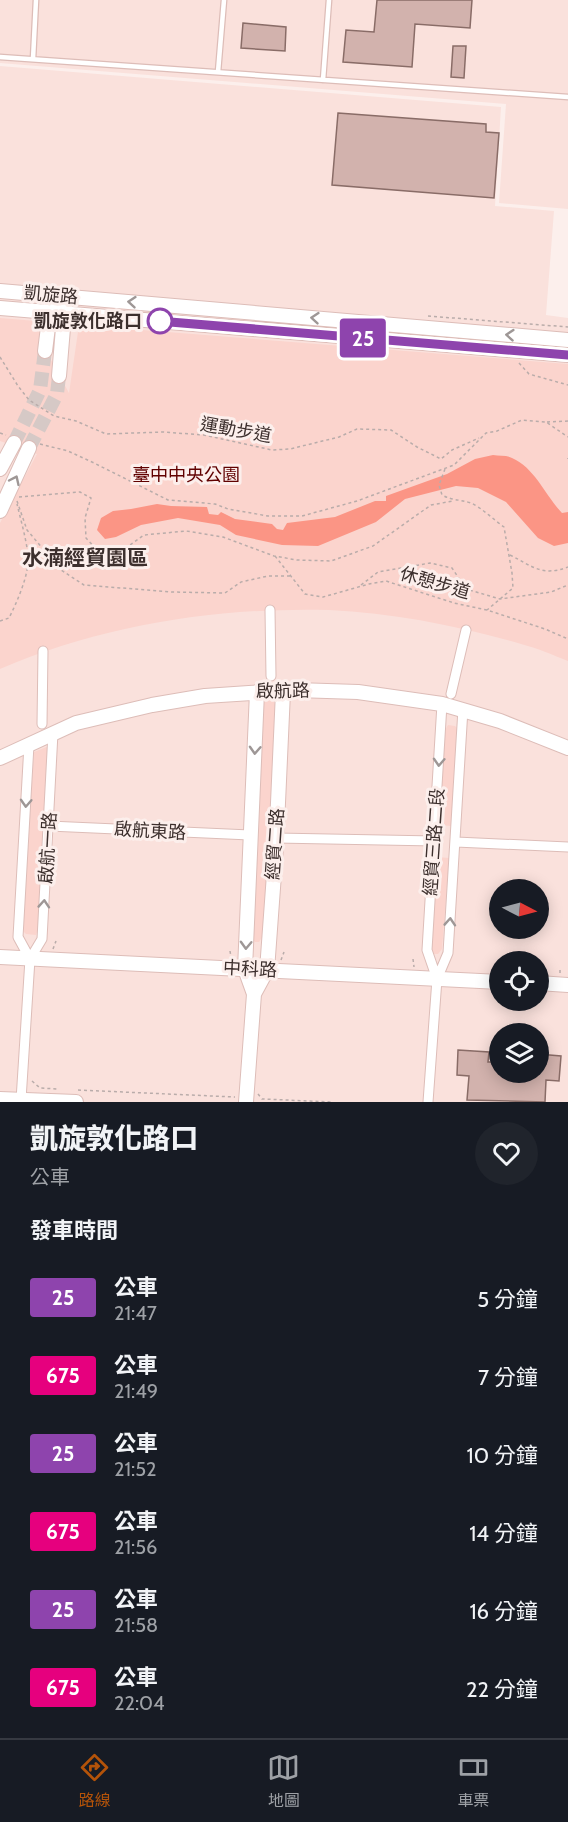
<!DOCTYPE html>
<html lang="zh-TW">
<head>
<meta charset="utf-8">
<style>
  :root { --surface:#171b24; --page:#20242c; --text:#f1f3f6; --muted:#9ea1a6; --line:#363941; --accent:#b45309 }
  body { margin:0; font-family:Cabin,"Noto Sans TC",sans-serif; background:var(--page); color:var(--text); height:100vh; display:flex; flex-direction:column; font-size:22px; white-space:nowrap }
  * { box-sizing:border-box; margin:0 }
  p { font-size:20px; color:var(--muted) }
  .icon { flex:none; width:33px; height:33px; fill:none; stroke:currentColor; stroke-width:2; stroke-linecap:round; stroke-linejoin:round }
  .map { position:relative; height:1102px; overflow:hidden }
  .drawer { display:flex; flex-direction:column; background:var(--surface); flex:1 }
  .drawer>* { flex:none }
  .badge { padding:0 12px; border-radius:4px; font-size:21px; line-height:39px }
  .needle { width:39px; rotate:96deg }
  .tools { position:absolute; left:489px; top:879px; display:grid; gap:12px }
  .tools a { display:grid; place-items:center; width:60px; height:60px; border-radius:50%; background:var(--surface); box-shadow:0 3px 15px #0003; font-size:30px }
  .map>.badge { position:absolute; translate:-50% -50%; box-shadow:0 0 0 3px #fff }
  h2 { padding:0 30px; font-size:22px; line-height:54px }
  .round { display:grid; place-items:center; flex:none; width:63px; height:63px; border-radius:32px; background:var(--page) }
  .headline { display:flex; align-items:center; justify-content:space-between; height:102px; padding:0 30px }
  h1 { font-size:28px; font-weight:800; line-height:45px }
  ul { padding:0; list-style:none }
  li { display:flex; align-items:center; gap:18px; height:78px; padding:0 30px }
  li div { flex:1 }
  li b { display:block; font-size:22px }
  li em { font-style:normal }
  li .badge { min-width:66px; font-weight:700; text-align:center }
  .tab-bar { display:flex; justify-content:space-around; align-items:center; height:84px; border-top:2px solid var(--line); background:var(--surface); font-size:16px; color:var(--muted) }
  .tab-bar a { display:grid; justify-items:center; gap:3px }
  .tab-bar .active { color:var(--accent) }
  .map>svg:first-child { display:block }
  .built { fill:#fae1dc; fill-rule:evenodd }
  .green { fill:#fbd4cd }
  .water { fill:#fb9585 }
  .building { fill:#d2b2ad; stroke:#896c67; stroke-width:1.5 }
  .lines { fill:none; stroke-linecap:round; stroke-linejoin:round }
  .secondary-tunnel { stroke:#d6c9c6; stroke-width:14; stroke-dasharray:14 7; stroke-linecap:butt }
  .lane-casing { stroke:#ddbdb8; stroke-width:7 }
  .street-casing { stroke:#ddbdb8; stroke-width:11 }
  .secondary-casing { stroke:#ddbdb8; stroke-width:16 }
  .path { stroke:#b9acaa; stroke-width:1.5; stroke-dasharray:3 3; stroke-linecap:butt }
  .lane { stroke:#fff; stroke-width:4.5 }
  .street { stroke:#fff; stroke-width:9 }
  .secondary { stroke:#fff; stroke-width:14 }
  .oneway { stroke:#9e9796 }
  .line-casing { stroke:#fff; stroke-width:14 }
  .line { stroke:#8e44ad; stroke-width:9 }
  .stop-dot { fill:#fff; stroke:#8e44ad; stroke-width:3 }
  .labels { text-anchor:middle; stroke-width:6; stroke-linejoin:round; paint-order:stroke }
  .street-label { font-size:18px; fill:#3c2f2d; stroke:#fcefec }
  .stop-label { font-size:18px; font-weight:bold; fill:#3c2f2d; stroke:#fcefec; text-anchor:end }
  .park-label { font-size:18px; fill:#600100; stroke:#fcefec }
  .quarter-label { font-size:21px; font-weight:bold; fill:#3c2f2d; stroke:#fcefec }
</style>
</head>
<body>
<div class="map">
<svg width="568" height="1102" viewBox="0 0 568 1102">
  <rect width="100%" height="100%" fill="#fcefec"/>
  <path class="built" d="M 0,0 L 568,0 L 568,209 L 499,203 L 506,104 L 0,63 Z
    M 0,66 L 501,107 L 495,206 L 554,211 L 546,315 L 568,318 L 568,1102 L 0,1102 ZM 500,890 L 538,890 L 538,928 L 500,928 ZM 500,962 L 538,962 L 538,1000 L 500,1000 ZM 500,1034 L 538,1034 L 538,1072 L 500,1072 Z"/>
  <path class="green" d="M 0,318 L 36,321 L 51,360 L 69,393 L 79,325 L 568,364 L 568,661 C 553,655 537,648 521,644 C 459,626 394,613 329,610 C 218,607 102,625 0,669 L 0,523 L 37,454 L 0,441 Z
    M 265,700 L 273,700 L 277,708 L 271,833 L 263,936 L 259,942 L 255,942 L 250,936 L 261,707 Z
    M 448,725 L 455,726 L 459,730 L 452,826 L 438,825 L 445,730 Z
    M 49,746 L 38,929 L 36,935 L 26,934 L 23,931 L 34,752 Z
    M 437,857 L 449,858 L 442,949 L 438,954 L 433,954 L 431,950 Z"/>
  <path class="water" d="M 493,455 C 499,456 507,455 512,458 C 535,468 545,495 562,513 L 568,512 L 568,543 L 554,546 L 538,538 L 506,502 L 478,488 L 456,486 L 405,499 L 376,522 L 318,546 L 282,545 L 236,535 L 220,525 L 178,518 L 141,525 L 116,537 L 105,539 L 97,530 L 101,518 L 113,511 L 131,509 L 157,504 L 171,506 L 207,507 L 209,514 L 218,515 L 221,512 L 235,519 L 272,524 L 277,529 L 283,530 L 287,523 L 335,517 L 375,501 L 386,501 L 386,496 L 447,474 L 475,459 Z"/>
  <path class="building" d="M 377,0 L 472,0 L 470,28 L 415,24 L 412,67 L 343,62 L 346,30 L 374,32 Z
    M 243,23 L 286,27 L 285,51 L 241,48 Z
    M 453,46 L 466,46 L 464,78 L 451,77 Z
    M 338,113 L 486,124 L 486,132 L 499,133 L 494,198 L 332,185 Z
    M 458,1050 L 489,1052 L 488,1062 L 500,1062 L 500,1072 L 538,1072 L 538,1054 L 561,1056 L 559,1081 L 546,1080 L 545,1102 L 467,1100 L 469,1076 L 457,1075 Z"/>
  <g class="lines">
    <path class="secondary-tunnel" d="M 14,443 L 40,390 L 45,351
      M 29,448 L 57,394 L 59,376"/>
    <defs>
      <path id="lane" d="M 0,57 L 568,97
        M 33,59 L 36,0
        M 218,72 L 224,0
        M 323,80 L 329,0"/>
      <path id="street" d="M 270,610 L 271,676
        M 451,694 L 466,630
        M 42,724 L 43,651
        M 29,745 L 18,937 L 30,959
        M 49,826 L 250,835
        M 276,838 L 435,841
        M 456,842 L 568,847
        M 437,979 L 427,950 L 442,704
        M 21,1100 L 30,959 L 42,939 L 53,733
        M 428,1102 L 437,979 L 448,953 L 463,709"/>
      <path id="secondary" d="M 0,291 L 568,340
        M 0,308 L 568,355
        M 45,351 L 51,303
        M 59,376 L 65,304
        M 0,469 L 14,443
        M 0,511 L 29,448
        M 0,758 L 76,723 L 152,705 L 205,696 L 296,690 L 358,692 L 442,704 L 500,721 L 568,748
        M 0,957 L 500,982
        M 538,983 L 568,985
        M 254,994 L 267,970 L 276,847 L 283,692
        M 0,1099 L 76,1102
        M 246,1102 L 254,994 L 245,969 L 257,692"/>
    </defs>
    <use href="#lane" class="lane-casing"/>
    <use href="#street" class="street-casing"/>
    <use href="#secondary" class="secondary-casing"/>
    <path class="path" d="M 428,316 L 568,327
      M 0,357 L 18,386 L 29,400 L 54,416 L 76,421 L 106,434 L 163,432 L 204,435 L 272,450 L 290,449 L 339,437 L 357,429 L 391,430 L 417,447 L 441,459 L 452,450 L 479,438
      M 519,363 L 529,374 L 568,385
      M 547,422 L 568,421
      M 0,433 L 6,435
      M 40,444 L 68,451 L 94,463 L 168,500 L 215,504 L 228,509 L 268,516 L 302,516 L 357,501 L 454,465 L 486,433 L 497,431 L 522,420 L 546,422 L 568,437
      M 568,458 L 568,459
      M 445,469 L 439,485 L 442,495 C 453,501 459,499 471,503 C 482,508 494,520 504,527 L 512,573 L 513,588 L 487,610
      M 19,497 L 80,492 L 91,498 L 85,518 L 86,538 L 99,552 L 113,555 L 126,548 L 144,535 L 186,531 L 223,537 L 274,556 L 297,560 L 331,561 L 373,546 L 431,505 L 453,501
      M 17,501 L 27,530 L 61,570 L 84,585 L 172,592 L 225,593 L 241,582 L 268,576 L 291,576
      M 510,555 C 532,566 542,577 568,567
      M 275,556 L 305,594 L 323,597 L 369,584 L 386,581 L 454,603 L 487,610 L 545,629 L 568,639
      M 361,585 L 378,572 L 430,563 L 452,568 L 466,589 L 500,599 L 551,592 L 568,585
      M 0,621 L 9,618 C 17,602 30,573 28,555 C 26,538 21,521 17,504
      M 53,949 L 56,941
      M 230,951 L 231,957
      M 413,959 L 414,967
      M 281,960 L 284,952
      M 560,973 L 560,967
      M 32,1081 L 40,1088 L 58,1089
      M 78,1090 L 235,1097
      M 258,1094 L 262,1099 L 333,1102"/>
    <use href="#lane" class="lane"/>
    <use href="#street" class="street"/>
    <use href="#secondary" class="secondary"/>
  </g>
  <defs><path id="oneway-chevron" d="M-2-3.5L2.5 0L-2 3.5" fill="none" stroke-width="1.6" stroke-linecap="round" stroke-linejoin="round" transform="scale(1.5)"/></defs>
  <g class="oneway">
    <use href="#oneway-chevron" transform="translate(132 302) rotate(-175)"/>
    <use href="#oneway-chevron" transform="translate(315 318) rotate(-175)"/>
    <use href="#oneway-chevron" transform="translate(510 335) rotate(-175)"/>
    <use href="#oneway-chevron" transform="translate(15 480) rotate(-65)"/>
    <use href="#oneway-chevron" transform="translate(255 750) rotate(93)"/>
    <use href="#oneway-chevron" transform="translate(439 762) rotate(93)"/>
    <use href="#oneway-chevron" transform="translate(26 803) rotate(93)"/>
    <use href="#oneway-chevron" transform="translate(44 904) rotate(-86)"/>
    <use href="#oneway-chevron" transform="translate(450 922) rotate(-86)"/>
    <use href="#oneway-chevron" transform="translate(246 945) rotate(92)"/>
  </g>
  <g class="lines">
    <defs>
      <path id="line" d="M 158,321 L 568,355"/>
    </defs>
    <use href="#line" class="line-casing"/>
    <use href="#line" class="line"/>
  </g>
  <circle class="stop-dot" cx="160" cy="321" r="12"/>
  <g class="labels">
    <g class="street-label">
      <text transform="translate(51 295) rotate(5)" y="6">凱旋路</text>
      <text transform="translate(236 430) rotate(10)" y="6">運動步道</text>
      <text transform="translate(435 583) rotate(16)" y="6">休憩步道</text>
      <text transform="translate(283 691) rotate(-1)" y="6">啟航路</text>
      <text transform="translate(150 831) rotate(3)" y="6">啟航東路</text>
      <text transform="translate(434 842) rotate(-86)" y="6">經貿三路二段</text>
      <text transform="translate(275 844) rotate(-86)" y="6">經貿二路</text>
      <text transform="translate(48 848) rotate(-87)" y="6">啟航一路</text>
      <text transform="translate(250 969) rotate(3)" y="6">中科路</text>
    </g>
    <g class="stop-label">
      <text x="142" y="327">凱旋敦化路口</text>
    </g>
    <g class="park-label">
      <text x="186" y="481">臺中中央公園</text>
    </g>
    <g class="quarter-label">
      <text x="85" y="565">水湳經貿園區</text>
    </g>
  </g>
</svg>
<div class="tools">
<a><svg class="needle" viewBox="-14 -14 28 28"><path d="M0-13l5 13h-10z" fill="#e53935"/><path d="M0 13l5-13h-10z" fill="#9ea1a6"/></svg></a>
<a><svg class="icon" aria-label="locate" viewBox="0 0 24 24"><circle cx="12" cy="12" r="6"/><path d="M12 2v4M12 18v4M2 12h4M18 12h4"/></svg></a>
<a><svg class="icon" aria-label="layers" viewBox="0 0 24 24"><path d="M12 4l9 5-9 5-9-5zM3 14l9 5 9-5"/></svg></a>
</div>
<b class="badge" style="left:363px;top:338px;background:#8e44ad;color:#fff">25</b>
</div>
<section class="drawer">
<div class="headline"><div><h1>凱旋敦化路口</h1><p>公車</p></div><a class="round"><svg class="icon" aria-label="heart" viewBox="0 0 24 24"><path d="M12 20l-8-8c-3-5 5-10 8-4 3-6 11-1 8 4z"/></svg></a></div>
<h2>發車時間</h2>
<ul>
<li><span class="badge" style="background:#8e44ad;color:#fff">25</span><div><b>公車</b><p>21:47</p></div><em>5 分鐘</em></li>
<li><span class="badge" style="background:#e6007e;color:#fff">675</span><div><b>公車</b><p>21:49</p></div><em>7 分鐘</em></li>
<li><span class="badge" style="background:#8e44ad;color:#fff">25</span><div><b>公車</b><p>21:52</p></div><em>10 分鐘</em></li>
<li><span class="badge" style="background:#e6007e;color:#fff">675</span><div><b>公車</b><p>21:56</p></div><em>14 分鐘</em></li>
<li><span class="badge" style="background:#8e44ad;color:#fff">25</span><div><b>公車</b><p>21:58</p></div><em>16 分鐘</em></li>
<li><span class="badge" style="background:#e6007e;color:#fff">675</span><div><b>公車</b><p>22:04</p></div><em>22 分鐘</em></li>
</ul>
</section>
<nav class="tab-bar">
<a class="active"><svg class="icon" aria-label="directions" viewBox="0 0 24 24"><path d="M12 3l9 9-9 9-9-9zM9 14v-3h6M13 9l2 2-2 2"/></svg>路線</a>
<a><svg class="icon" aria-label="map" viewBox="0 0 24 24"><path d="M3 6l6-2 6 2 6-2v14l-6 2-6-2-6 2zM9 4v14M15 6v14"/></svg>地圖</a>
<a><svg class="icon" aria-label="tickets" viewBox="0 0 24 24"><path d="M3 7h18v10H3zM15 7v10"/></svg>車票</a>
</nav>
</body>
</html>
